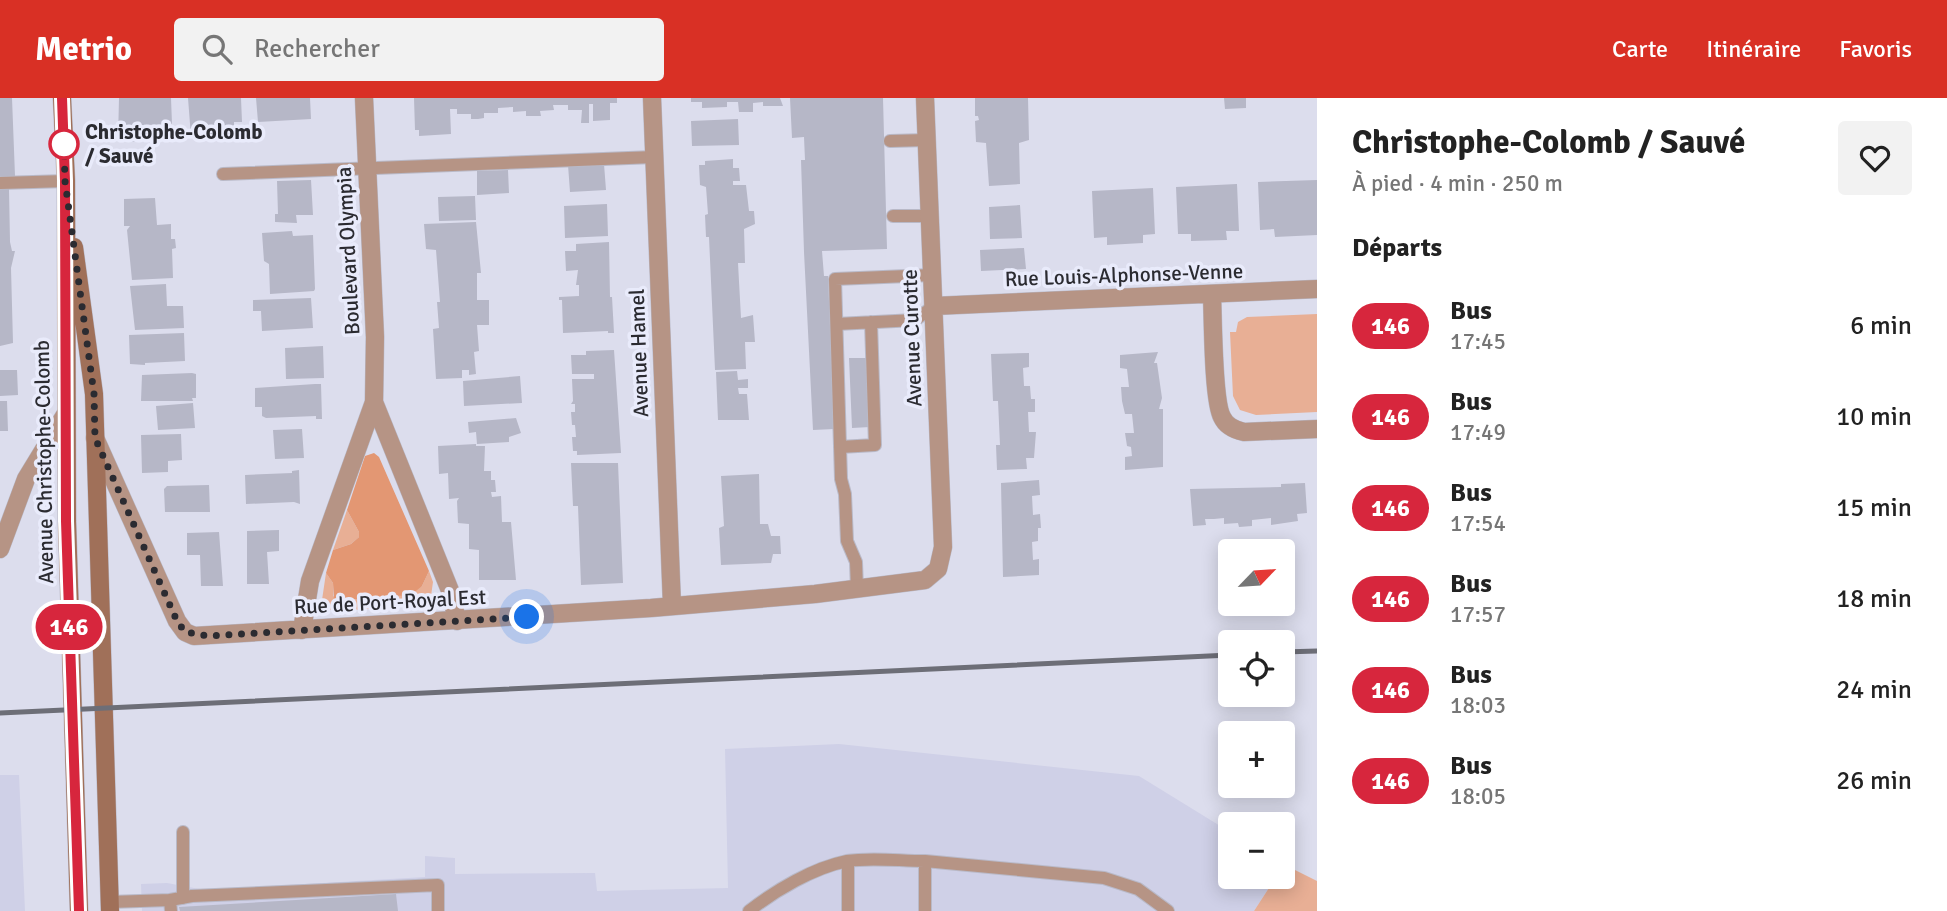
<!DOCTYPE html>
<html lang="fr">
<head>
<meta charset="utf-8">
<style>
  :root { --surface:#fff; --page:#f2f2f2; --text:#222; --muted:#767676; --accent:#d93025 }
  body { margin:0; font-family:Signika,sans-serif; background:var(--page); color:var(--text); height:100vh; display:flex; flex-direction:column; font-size:26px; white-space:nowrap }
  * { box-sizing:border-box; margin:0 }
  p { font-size:23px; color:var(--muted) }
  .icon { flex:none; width:38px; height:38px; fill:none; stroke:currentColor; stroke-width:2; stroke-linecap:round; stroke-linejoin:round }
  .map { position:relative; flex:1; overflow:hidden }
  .sheet { display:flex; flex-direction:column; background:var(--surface); width:630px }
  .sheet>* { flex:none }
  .badge { padding:0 14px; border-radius:23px; font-size:24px; line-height:46px }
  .needle { width:46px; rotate:65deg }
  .controls { position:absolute; left:1218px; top:441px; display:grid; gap:14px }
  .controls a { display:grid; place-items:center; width:77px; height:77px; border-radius:7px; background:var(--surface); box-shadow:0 4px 18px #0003; font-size:35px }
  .you { position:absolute; width:35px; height:35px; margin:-18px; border:5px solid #fff; border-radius:50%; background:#1a73e8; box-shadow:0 0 0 10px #1a73e833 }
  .map>.badge { position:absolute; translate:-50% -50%; box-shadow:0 0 0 4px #fff }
  h2 { padding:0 35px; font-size:26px; line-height:63px }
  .round { display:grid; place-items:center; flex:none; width:74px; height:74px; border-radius:7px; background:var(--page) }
  .summary { display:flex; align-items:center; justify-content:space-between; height:119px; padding:0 35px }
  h1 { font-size:33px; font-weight:800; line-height:52px }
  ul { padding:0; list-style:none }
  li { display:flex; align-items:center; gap:21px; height:91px; padding:0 35px }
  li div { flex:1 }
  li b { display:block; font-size:26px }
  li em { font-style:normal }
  li .badge { min-width:77px; font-weight:700; text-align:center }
  header { display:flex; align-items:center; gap:42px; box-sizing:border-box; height:98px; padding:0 35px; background:var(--accent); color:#fff }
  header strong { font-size:33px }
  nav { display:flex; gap:38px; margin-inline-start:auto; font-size:24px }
  .search { width:490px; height:63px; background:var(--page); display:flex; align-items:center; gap:18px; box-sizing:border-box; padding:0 24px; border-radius:7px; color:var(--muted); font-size:26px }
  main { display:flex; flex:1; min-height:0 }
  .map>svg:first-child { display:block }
  .built { fill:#cfd0e7 }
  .green { fill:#e8af95 }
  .forest { fill:#e39773 }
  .building { fill:#b6b7c7 }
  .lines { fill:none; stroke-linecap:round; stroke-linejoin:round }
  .lane-casing { stroke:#b9b9c7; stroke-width:14 }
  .street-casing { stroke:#b9b9c7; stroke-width:19 }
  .secondary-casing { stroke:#b9b9c7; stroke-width:19 }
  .lane { stroke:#b69485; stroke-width:12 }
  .street { stroke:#b69485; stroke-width:18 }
  .secondary { stroke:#a07059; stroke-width:18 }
  .rail { stroke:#6d6e77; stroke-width:5 }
  .line-casing { stroke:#fff; stroke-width:16 }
  .line { stroke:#d7263d; stroke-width:10 }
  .walk { stroke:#2b2b31; stroke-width:7; stroke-dasharray:0 12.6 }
  .stop-dot { fill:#fff; stroke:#d7263d; stroke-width:3.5 }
  .labels { text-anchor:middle; stroke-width:7; stroke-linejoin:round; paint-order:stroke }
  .stop-label { font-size:21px; font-weight:bold; fill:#2b2b31; stroke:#e9ebfb; text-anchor:start }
  .street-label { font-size:21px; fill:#2b2b31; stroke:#e9ebfb }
</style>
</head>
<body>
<header>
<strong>Metrio</strong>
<div class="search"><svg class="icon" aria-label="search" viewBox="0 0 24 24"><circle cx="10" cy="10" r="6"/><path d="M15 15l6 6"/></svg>Rechercher</div>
<nav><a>Carte</a><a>Itinéraire</a><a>Favoris</a></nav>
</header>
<main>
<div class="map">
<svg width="1317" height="813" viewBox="0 0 1317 813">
  <rect width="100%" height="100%" fill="#dcdded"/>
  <path class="built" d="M 839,646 L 1139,678 L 1230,734 L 1230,779 L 1276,779 L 1254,813 L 142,813 L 141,786 L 167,785 L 205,792 L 425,779 L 425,758 L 455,760 L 455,776 L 595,775 L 597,793 L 728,790 L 725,651 Z
    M 0,677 L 19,677 L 25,813 L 0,813 Z"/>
  <path class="green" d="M 1317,216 L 1317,314 L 1256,317 L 1240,312 L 1233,298 L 1230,234 L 1236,234 L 1238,224 L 1247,219 Z
    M 347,412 L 359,434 L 359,439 L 351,446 L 333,452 Z
    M 429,473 L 433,484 L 431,498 L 416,506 L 335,514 L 329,511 L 322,502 L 326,475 L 333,485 L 333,498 L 343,507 L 356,501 L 387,504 L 393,498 L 422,488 Z
    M 1283,766 L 1317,783 L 1317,813 L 1254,813 L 1276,779 L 1283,779 Z"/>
  <path class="forest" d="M 374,355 L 379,359 L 429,473 L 422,488 L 411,497 L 394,498 L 381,505 L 356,501 L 338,507 L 334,504 L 333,485 L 326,475 L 333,452 L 351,446 L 359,439 L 359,434 L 347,412 L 365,358 Z"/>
  <path class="building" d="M 0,0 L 12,0 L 15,78 L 0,78 Z
    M 119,0 L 171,0 L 172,26 L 146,27 L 146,43 L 121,44 L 118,42 Z
    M 188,0 L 241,0 L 242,24 L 234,24 L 234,29 L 220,30 L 220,25 L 214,25 L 215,38 L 191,39 Z
    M 256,0 L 310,0 L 311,21 L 258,24 Z
    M 414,0 L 617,0 L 617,5 L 610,5 L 610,22 L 593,23 L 593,6 L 589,6 L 589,25 L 581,25 L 582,12 L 568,12 L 568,7 L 553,7 L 554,12 L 540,13 L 541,18 L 526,18 L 526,13 L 513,14 L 513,9 L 498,10 L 498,15 L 484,15 L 484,20 L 478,21 L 471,21 L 471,16 L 457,16 L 457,11 L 450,11 L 451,36 L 419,38 L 419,32 L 415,32 Z
    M 691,0 L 780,0 L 783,8 L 763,8 L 763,4 L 753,5 L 753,14 L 739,14 L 738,4 L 727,4 L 727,9 L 702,10 L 702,4 L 691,4 Z
    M 790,0 L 883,0 L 887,151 L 822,153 L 824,178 L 828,178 L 834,331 L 813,332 L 804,154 L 801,62 L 805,62 L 804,39 L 792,40 Z
    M 975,0 L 1028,0 L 1029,42 L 1019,45 L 1020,86 L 989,88 L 986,45 L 976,44 L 975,23 L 979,22 L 978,18 L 975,18 Z
    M 1224,0 L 1246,0 L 1246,10 L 1225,11 Z
    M 738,21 L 739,47 L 692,48 L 691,23 Z
    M 733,61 L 733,70 L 739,70 L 740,83 L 733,83 L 733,87 L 746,87 L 749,113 L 754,113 L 755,126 L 744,131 L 745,165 L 738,165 L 741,220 L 753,217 L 755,244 L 745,244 L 746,271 L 715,272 L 709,139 L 706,139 L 705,117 L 708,116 L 706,89 L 700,87 L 699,67 L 705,67 L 705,63 Z
    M 604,66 L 606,92 L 570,94 L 568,67 Z
    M 508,72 L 509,95 L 477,97 L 477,73 Z
    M 311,82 L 313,117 L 296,117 L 297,125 L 275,124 L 275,116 L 278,116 L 277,83 Z
    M 1317,82 L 1317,137 L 1275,139 L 1274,131 L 1260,132 L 1258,84 Z
    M 1237,86 L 1239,133 L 1226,133 L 1227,142 L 1191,143 L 1191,136 L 1178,136 L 1176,89 Z
    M 1153,90 L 1155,136 L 1143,137 L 1143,145 L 1107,147 L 1107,139 L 1094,140 L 1092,93 Z
    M 0,91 L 9,91 L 10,144 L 12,153 L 15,153 L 11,170 L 13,245 L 0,248 Z
    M 475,98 L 476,122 L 439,123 L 438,99 Z
    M 155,100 L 157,127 L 171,126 L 171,141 L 175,141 L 176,150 L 172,151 L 173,180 L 132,182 L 127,132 L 130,128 L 124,128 L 124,101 Z
    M 607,106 L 608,138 L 565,140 L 564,108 Z
    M 1020,107 L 1022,140 L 990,141 L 989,109 Z
    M 476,124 L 481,175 L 477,175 L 477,202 L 489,202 L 489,227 L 477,227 L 479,253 L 474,254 L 476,276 L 469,277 L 469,272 L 462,272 L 462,280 L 436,281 L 433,231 L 439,230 L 437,204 L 440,204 L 436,152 L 426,151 L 424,126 Z
    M 292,133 L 293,138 L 313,137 L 315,191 L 314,193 L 270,196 L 269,166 L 264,163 L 262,135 Z
    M 609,144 L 610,199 L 612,199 L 614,235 L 608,235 L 608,233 L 563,235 L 562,202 L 559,202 L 559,199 L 579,198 L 579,187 L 576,187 L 578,172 L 566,173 L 565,153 L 576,153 L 576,146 Z
    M 1024,150 L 1026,171 L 981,173 L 980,152 Z
    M 166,186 L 167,208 L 183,208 L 184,230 L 135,232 L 130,188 Z
    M 311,200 L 313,230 L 262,233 L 261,213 L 253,213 L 253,202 Z
    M 184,235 L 185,263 L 145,265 L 145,267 L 130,266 L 129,237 Z
    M 323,248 L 324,280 L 286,281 L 285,250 Z
    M 614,252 L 621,355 L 577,357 L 577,353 L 573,353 L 572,339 L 576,339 L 575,327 L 572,327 L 571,314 L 575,314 L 575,306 L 571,306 L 573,303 L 572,281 L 594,281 L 594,276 L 572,276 L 571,257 L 586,257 L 586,253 Z
    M 1158,254 L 1154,265 L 1157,265 L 1162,300 L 1159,311 L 1163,311 L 1163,369 L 1125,372 L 1125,359 L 1132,358 L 1131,349 L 1127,348 L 1125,335 L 1134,335 L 1132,316 L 1125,316 L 1122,303 L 1121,289 L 1129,289 L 1127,271 L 1120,270 L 1120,257 Z
    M 1029,255 L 1029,269 L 1023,270 L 1024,288 L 1030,288 L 1031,301 L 1035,301 L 1035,314 L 1028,314 L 1029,334 L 1036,334 L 1034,360 L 1026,360 L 1027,371 L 997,372 L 996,347 L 1000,347 L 998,303 L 993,303 L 991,256 Z
    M 849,260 L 868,260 L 870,329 L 852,330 Z
    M 0,272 L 17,272 L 18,297 L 0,298 Z
    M 737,273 L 738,282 L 748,281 L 748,290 L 738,290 L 739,296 L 747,296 L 749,322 L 718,322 L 716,274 Z
    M 192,275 L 196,276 L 196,300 L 192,300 L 193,303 L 141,303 L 142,277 Z
    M 520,278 L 522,305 L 464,308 L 463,283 Z
    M 315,286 L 321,286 L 322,321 L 316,321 L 316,318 L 266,320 L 262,318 L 262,309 L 255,309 L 255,290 Z
    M 0,303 L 7,303 L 8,333 L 0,333 Z
    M 193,305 L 195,330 L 158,332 L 156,308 Z
    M 516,320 L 521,335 L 509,339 L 509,344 L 477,346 L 476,334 L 469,335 L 468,324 Z
    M 302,331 L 304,360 L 275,361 L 273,332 Z
    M 181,336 L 182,362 L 168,363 L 168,374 L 142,375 L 141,337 Z
    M 476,346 L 476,348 L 485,348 L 484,373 L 491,373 L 491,382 L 495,382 L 496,394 L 491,394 L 492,399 L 501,398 L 502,424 L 511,424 L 516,482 L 479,482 L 479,452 L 469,451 L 469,426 L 458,425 L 457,403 L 459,400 L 449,401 L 448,375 L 439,376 L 438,348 Z
    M 571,365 L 618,365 L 623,485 L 581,487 L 578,408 L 573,408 Z
    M 299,372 L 300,406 L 294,404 L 246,406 L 245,377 L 292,375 L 292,373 Z
    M 759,376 L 760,426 L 768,426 L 771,438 L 780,438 L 781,456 L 773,456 L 771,465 L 721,467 L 719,430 L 724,428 L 721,378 Z
    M 1039,382 L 1040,397 L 1032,398 L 1033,417 L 1040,416 L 1041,430 L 1038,430 L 1038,443 L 1032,444 L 1033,462 L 1039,461 L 1039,477 L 1003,479 L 1001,385 Z
    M 1305,385 L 1307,415 L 1297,416 L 1298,423 L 1271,427 L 1271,420 L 1252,422 L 1252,428 L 1239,429 L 1238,425 L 1224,426 L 1224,420 L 1214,421 L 1205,421 L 1206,427 L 1193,428 L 1190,391 L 1281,389 L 1281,386 Z
    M 209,387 L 210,414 L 165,414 L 164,391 L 167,388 Z
    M 279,432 L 279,453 L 267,454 L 269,486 L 247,486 L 247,433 Z
    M 219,434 L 223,488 L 201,488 L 200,457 L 187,457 L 187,435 Z
    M 396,796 L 398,813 L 180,813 L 179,809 Z"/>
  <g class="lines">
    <defs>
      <path id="lane" d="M 890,43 L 927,42
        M 223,76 L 654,59
        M 0,85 L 66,83
        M 893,118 L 930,118
        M 837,226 L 915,222 L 934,208
        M 840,349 L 875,347 L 871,224
        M 857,491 L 856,464 L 847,443 L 845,396 L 841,381 L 835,181 L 932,177
        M 183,734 L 183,800
        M 848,763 L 848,813
        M 170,802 L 192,798 L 438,787 L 438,813
        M 110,804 L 170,802 L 171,813
        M 749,813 C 776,792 813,770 847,763 C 872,759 900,763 925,763
        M 925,813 L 925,763 L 1104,780 L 1138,791 L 1168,813"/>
      <path id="street" d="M 652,0 L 672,508
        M 1212,197 C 1213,220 1213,303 1222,319 C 1226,328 1235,332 1244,334 L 1317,331
        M 934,208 L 1317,191
        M 374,304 L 451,495 L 457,523
        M 95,340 L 177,523 L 185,534 L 194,538 L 651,510 L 815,496 L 925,482 L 938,471 L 943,449 L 925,0
        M 0,451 L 26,381 L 65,317
        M 302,532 L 310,483 L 374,304 L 375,239 L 364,0"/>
      <path id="secondary" d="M 62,0 L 66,83 L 67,423 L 79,813
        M 74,149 L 94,296 L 110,813"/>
    </defs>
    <use href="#lane" class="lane-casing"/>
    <use href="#street" class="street-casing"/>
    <use href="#secondary" class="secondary-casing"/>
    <use href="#lane" class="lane"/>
    <use href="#street" class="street"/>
    <use href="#secondary" class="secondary"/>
    <path class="rail" d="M 1283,554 L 1317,553
      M 0,615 L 1230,557"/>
  </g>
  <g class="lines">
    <defs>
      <path id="line" d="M 62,0 L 65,83 L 66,423 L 79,813"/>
    </defs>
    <use href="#line" class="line-casing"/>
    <use href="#line" class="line"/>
    <path class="walk" d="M 64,46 L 65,83 L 94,296 L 95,340 L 177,523 L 185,534 L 209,538 L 527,519"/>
  </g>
  <circle class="stop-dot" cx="64" cy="46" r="14"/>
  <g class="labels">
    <g class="stop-label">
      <text x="85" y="41">Christophe-Colomb<tspan x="85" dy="24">/ Sauvé</tspan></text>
    </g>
    <g class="street-label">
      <text transform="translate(348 153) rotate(-93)" y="7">Boulevard Olympia</text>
      <text transform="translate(1124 177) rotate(-2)" y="7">Rue Louis-Alphonse-Venne</text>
      <text transform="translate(912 240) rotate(-92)" y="7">Avenue Curotte</text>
      <text transform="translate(639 255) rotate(-92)" y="7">Avenue Hamel</text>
      <text transform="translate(44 364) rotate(-91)" y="7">Avenue Christophe-Colomb</text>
      <text transform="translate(390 504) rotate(-3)" y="7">Rue de Port-Royal Est</text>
    </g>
  </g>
</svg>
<div class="controls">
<a><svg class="needle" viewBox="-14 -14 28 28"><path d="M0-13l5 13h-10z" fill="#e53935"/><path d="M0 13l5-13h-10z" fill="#767676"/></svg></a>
<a><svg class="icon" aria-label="locate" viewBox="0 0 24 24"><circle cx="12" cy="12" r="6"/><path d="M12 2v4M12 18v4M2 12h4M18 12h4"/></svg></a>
<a>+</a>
<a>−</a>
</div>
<div class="you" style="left:527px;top:519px"></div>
<b class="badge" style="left:69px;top:529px;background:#d7263d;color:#fff">146</b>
</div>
<section class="sheet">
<div class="summary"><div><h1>Christophe-Colomb / Sauvé</h1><p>À pied · 4 min · 250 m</p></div><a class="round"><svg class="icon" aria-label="heart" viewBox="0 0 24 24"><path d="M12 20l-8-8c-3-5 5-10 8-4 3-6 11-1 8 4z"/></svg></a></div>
<h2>Départs</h2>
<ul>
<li><span class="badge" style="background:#d7263d;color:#fff">146</span><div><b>Bus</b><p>17:45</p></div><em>6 min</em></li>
<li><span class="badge" style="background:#d7263d;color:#fff">146</span><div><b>Bus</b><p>17:49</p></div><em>10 min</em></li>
<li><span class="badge" style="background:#d7263d;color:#fff">146</span><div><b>Bus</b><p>17:54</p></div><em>15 min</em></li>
<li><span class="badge" style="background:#d7263d;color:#fff">146</span><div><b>Bus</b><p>17:57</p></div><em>18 min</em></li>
<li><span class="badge" style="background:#d7263d;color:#fff">146</span><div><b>Bus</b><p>18:03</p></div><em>24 min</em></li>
<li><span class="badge" style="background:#d7263d;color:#fff">146</span><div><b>Bus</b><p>18:05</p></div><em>26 min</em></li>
</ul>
</section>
</main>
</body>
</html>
